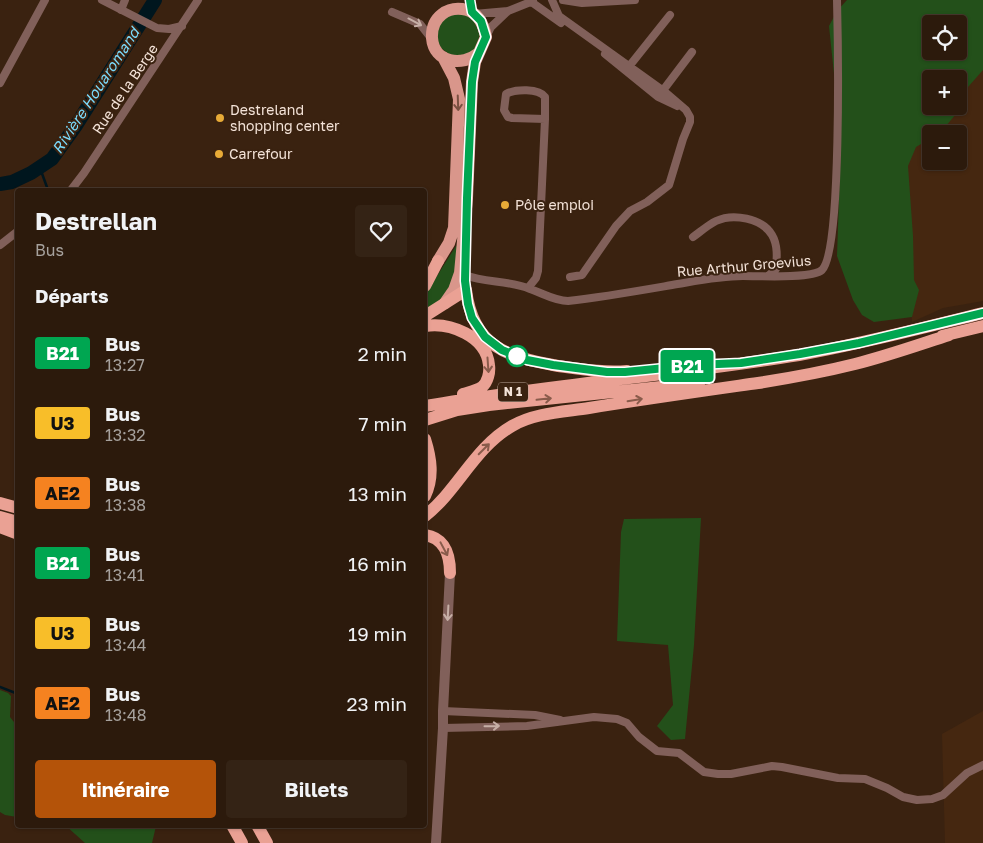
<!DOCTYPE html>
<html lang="fr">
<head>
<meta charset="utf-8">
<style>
  :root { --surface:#2c1a0c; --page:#342315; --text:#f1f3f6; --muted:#a6a19d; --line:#48382d; --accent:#b45309 }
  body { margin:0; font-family:"Golos Text",sans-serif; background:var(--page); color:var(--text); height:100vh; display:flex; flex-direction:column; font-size:19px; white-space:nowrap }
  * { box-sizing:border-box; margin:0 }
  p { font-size:16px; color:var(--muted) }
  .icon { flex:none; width:28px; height:28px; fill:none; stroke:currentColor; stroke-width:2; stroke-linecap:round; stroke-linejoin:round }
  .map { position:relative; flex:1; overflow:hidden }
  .panel { position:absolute; left:15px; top:188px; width:412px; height:640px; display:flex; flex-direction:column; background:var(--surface); border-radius:5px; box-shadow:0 1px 4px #0004,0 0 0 1px var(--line) }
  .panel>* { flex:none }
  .badge { padding:0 10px; border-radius:4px; font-size:18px; line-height:32px }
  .tools { position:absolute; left:922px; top:15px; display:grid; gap:10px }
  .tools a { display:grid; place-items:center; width:45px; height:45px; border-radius:5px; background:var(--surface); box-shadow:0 1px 4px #0004,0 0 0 1px var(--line); font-size:25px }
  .map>.badge { position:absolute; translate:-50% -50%; box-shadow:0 0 0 2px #fff }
  h2 { padding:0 20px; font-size:19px; line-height:45px }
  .round { display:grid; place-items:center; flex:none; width:52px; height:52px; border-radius:5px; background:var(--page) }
  .head { display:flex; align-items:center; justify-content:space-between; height:85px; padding:0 20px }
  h1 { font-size:24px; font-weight:700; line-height:38px }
  .button { display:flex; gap:10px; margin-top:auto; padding:10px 20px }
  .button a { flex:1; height:58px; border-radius:5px; background:var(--accent); color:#fff; font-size:20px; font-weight:700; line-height:58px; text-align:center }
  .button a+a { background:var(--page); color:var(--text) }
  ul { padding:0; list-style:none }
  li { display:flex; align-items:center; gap:15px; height:70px; padding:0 20px }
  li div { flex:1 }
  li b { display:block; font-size:19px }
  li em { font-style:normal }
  li .badge { min-width:55px; font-weight:700; text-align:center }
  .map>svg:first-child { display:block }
  .built { fill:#452710; fill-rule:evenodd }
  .green { fill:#23501a; fill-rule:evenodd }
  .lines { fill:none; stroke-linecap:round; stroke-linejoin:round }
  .stream { stroke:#00161e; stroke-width:2.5 }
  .river { stroke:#00161e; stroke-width:14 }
  .minor { stroke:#81605a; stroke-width:8 }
  .tertiary { stroke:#81605a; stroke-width:10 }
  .primary { stroke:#d9968b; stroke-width:12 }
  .trunk { stroke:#eaa194; stroke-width:12 }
  .oneway { stroke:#c6afa6 }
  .oneway2 { stroke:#7a5041 }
  .oneway3 { stroke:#895b4b }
  .line-casing { stroke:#fff; stroke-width:11 }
  .line { stroke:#00a651; stroke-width:8 }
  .poi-dot { fill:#e8ab37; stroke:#3a2210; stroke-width:2 }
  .stop-dot { fill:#fff; stroke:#00a651; stroke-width:2.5 }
  .labels { text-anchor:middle; stroke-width:4; stroke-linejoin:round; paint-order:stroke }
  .shield { fill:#3a2210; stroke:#bca99c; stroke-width:1 }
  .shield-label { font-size:12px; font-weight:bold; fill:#f4e3d8 }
  .street-label { font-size:14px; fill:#f4e3d8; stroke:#3a2210 }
  .poi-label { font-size:14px; fill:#f4e3d8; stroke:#3a2210; text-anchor:start }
  .water-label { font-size:15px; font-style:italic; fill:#7bdbfc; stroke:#3a2210 }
</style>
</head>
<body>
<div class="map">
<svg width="983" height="843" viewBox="0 0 983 843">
  <rect width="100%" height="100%" fill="#3a2210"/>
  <path class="built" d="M 983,43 L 983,301 L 943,308 L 912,322 L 901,135 L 931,106 L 959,106 L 959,79 ZM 931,134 L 959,134 L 959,161 L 931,161 Z
    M 983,711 L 983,843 L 945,843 L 942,734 Z"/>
  <path class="green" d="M 847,0 L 983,0 L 983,70 L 961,95 L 959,103 L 959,79 L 931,79 L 931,106 L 958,106 L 956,114 L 940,133 L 931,134 L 931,138 L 916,147 L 908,166 L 913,236 L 914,280 L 919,290 L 912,317 L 874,322 L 862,315 L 853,300 L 837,256 L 841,141 L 829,26 L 837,11 ZM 931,24 L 959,24 L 959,51 L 931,51 Z
    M 462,13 L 475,19 L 481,32 L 474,52 L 453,57 L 441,48 L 438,42 L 438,27 L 447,16 Z
    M 456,246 L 460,246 L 450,293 L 431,309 L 425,306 L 425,295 Z
    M 701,518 L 694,645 L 685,739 L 671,740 L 657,726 L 673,705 L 668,645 L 617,641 L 621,532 L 624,519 Z
    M 0,690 L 8,693 L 11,696 L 10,717 L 17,726 L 17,817 L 5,815 L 0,812 Z
    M 65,825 L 155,825 L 156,826 L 152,843 L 85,843 Z"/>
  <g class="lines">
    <path class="stream" d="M 40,168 L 48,190
      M 0,687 L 18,694"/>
    <path class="river" d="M 0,184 L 12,182 L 31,173 L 52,159 L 75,127 L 155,0"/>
    <path class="minor" d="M 102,0 L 157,28 L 169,29 L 182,26
      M 552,0 L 559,16 L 665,92 L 686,110 L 690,117 L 690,122 L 683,139 L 669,185 L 647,202 L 630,211 L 616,226 L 582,275 L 570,277
      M 563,0 L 582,3 L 635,0
      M 530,1 L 561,23
      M 121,10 L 125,0
      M 392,12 L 420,24 L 431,38
      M 474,14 L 508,11 L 533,1
      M 487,35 L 491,27 L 508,11
      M 605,54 L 658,97 L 677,106
      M 627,69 L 670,15
      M 0,83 L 45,0
      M 661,93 L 692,52
      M 71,190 L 84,173 L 198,0
      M 693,237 C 700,232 708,225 716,221 C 733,213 762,218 772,235 C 778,245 777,258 776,269 L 768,276
      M 0,245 L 18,231
      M 465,275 C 485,283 508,280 530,289 C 542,293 555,301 568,301 C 603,297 637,291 672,285 C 696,281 719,276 743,276 C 758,276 812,279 822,270 C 842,250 838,39 837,0
      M 528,288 L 536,278 L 538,271 L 545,119 L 545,97 C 539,88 515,89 506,94 L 504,110 L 508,117 L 512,118 L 545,119
      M 443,711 L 535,715 L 560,720
      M 443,728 L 527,726 L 594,717 L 617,719 L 627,723 L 639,737 L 657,751 L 679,753 L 704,772 L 718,774 L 731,774 L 772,766 L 782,767 L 838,778 L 865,779 L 887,788 L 903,797 L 917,800 L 932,799 L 943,795 L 967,773 L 983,765"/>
    <path class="tertiary" d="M 436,843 L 443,728 L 443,711 L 450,573"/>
    <path class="primary" d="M 438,261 L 449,243 L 454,228 L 459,99 L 454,78 L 443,57
      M 445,303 L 454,290 L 460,273 L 467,198 L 472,82 L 475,62 L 486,37 C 484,26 480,14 467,10 C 448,5 431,17 432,38 C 434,63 462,67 479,53"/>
    <path class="trunk" d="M 425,286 L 438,261
      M 425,316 L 466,290 C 473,347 507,357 558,366 C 581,369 604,373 627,371
      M 425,326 C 450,322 486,336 489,365 C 490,372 488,382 482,387 C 476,391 469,392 463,394
      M 942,336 L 983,326
      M 425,406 C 549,385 675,375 799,355 C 861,344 922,328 983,313
      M 425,420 L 457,410 L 489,405 L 699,383
      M 425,439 C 431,458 434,477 425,496
      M 0,503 L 18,508
      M 425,516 C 458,490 474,448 512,426 C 534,413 563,412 589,408 C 645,399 702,391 758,383 C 790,378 823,372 855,364 C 887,356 918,345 949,335
      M 0,517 L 18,522
      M 0,527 L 18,534
      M 425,535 C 445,538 450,555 450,573
      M 232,825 L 242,843
      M 257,825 L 267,843"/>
  </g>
  <defs><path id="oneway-shaft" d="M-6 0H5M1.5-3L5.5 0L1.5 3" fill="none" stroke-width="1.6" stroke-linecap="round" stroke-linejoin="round" transform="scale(1.25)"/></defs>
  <g class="oneway">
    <use href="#oneway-shaft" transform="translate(415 22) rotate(28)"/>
    <use href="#oneway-shaft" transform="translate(448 613) rotate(93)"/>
    <use href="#oneway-shaft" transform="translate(492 726) rotate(-1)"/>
  </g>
  <use class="oneway2" href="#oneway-shaft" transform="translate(458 103) rotate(88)"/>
  <g class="oneway3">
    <use href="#oneway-shaft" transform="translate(488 365) rotate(86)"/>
    <use href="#oneway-shaft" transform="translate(544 399) rotate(-6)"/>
    <use href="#oneway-shaft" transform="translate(635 400) rotate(-9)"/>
    <use href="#oneway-shaft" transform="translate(484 449) rotate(-45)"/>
    <use href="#oneway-shaft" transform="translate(444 549) rotate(62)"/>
  </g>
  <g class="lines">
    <defs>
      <path id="line" d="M 470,0 L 472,12 L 481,21 L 486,37 L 475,62 L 472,82 L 467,198 L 465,281 L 468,304 L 472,318 L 485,337 L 502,350 L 527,360 L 553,365 L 607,372 L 625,372 L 695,365 L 741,363 L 800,354 L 859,343 L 983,313"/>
    </defs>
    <use href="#line" class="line-casing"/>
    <use href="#line" class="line"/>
  </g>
  <g class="poi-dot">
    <circle cx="220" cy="118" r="5"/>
    <circle cx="219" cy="154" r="5"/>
    <circle cx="505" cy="205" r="5"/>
  </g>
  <circle class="stop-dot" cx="517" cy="356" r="10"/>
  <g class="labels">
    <rect class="shield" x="498" y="382.5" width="30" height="19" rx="4"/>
    <g class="shield-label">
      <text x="513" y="396">N 1</text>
    </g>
    <g class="street-label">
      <text transform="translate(125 89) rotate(-56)" y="5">Rue de la Berge</text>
      <text transform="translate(744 266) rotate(-5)" y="5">Rue Arthur Groevius</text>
    </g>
    <g class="poi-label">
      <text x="230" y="115">Destreland<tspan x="230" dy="16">shopping center</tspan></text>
      <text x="229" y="159">Carrefour</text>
      <text x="515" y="210">Pôle emploi</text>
    </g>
    <g class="water-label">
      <text transform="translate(96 91) rotate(-57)" y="5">Rivière Houaromand</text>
    </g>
  </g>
</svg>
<div class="tools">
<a><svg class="icon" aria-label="locate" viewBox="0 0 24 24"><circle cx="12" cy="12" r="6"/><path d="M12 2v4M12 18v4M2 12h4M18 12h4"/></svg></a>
<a>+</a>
<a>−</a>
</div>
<b class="badge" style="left:687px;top:366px;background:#00a651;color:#fff">B21</b>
<section class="panel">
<div class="head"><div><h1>Destrellan</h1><p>Bus</p></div><a class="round"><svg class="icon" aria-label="heart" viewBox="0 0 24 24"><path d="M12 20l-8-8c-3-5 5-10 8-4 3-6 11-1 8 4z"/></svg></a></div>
<h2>Départs</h2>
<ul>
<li><span class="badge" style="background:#00a651;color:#fff">B21</span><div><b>Bus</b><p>13:27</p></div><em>2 min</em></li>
<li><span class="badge" style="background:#f8be29;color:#111">U3</span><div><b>Bus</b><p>13:32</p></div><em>7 min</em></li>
<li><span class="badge" style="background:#f58220;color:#111">AE2</span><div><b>Bus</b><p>13:38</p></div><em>13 min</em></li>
<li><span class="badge" style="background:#00a651;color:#fff">B21</span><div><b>Bus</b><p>13:41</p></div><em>16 min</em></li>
<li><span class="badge" style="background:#f8be29;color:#111">U3</span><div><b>Bus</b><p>13:44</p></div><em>19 min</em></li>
<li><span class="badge" style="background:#f58220;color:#111">AE2</span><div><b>Bus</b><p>13:48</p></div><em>23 min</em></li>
</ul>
<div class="button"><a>Itinéraire</a><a>Billets</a></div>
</section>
</div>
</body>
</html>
